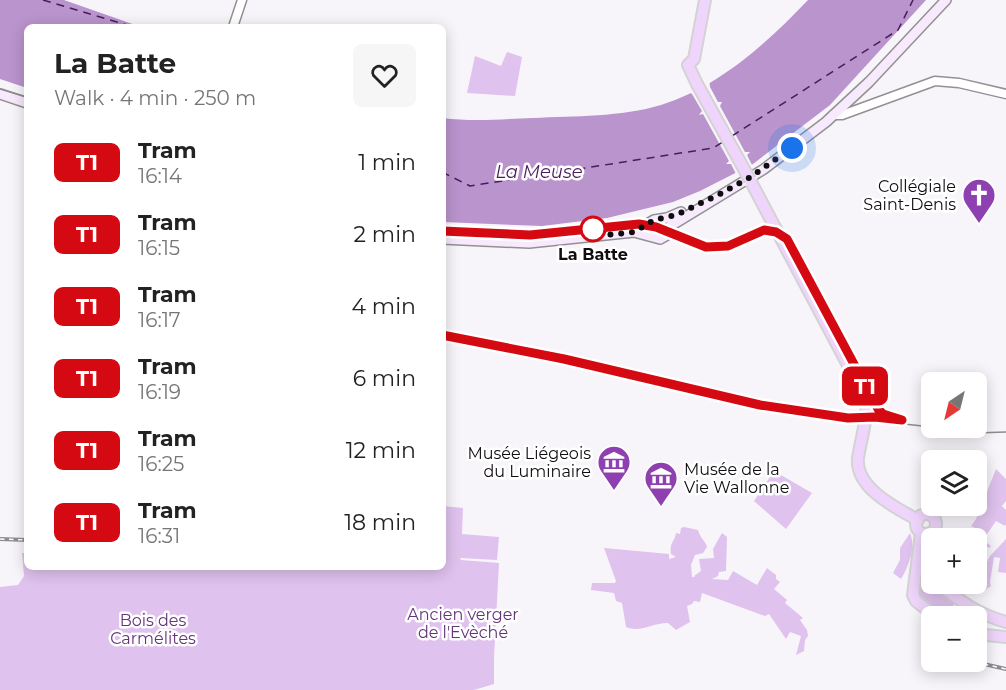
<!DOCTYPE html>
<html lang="en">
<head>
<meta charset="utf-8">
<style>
  :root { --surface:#fff; --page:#f6f6f6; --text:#222; --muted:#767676 }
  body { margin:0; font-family:Montserrat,sans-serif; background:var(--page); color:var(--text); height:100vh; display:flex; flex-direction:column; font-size:22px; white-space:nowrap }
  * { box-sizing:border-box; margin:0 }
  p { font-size:20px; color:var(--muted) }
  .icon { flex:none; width:33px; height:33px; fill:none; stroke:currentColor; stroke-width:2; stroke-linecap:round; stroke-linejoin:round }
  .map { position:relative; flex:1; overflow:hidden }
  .drawer { position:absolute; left:24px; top:24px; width:422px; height:546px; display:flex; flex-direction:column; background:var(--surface); border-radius:9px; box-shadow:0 3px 15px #0003 }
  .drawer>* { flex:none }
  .badge { padding:0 12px; border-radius:9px; font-size:21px; line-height:39px }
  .needle { width:39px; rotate:215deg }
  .tools { position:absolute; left:921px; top:372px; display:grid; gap:12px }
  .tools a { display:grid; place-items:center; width:66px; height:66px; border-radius:9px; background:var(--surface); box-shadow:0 3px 15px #0003; font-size:30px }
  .you { position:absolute; width:30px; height:30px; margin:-15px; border:4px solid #fff; border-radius:50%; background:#1a73e8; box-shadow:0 0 0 9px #1a73e833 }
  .map>.badge { position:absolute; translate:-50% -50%; box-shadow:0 0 0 3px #fff }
  .round { display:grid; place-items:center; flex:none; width:63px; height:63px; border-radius:9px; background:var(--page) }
  .summary { display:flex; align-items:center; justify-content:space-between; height:102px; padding:0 30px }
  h1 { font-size:28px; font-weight:700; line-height:45px }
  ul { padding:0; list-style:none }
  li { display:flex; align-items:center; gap:18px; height:72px; padding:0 30px }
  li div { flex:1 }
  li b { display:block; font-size:22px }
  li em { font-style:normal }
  li .badge { min-width:66px; font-weight:700; text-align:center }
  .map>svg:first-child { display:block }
  .green { fill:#dfc2ed }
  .water { fill:#ba94cd }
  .pier { fill:#f8f5fa }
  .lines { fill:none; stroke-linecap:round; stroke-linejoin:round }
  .ferry { stroke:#4b1b5e; stroke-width:1.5; stroke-dasharray:8 6; stroke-linecap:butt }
  .tertiary-casing { stroke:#939094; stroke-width:11 }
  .secondary-casing { stroke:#939094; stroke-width:12 }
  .primary-casing { stroke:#d4d3d4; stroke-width:14 }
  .tertiary { stroke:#fff; stroke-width:8 }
  .secondary { stroke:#f7eafd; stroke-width:9 }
  .primary { stroke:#efd5fb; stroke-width:10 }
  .tram { stroke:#8e8c8f; stroke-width:1.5 }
  .rail-casing { stroke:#8e8c8f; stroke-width:4 }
  .rail { stroke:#fff; stroke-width:1.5; stroke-dasharray:4.5; stroke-linecap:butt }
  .primary-bridge-casing { stroke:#d4d3d4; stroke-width:14; stroke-linecap:butt }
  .primary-bridge { stroke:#efd5fb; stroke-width:10 }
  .line-casing { stroke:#fff; stroke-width:14 }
  .line { stroke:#d50911; stroke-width:9 }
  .walk { stroke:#0f0d0f; stroke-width:6; stroke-dasharray:0 10.8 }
  .stop-dot { fill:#fff; stroke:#d50911; stroke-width:3 }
  .labels { text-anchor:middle; stroke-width:5; stroke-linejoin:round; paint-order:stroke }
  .poi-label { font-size:16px; fill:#0f0d0f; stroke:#fff; text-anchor:end }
  .stop-label { font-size:16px; font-weight:bold; fill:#0f0d0f; stroke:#fff }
  .park-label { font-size:16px; fill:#643479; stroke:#fff }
  .water-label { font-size:18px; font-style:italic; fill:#4b1b5e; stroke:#fff }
</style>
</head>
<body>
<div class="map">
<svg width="1006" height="690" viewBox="0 0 1006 690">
  <rect width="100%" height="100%" fill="#f8f5fa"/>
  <path class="green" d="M 507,52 L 522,57 L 515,96 L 467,93 L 475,56 L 501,66 Z
    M 996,469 L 1006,479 L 1006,501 L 1002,506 L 1006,510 L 1006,524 L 1005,526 L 996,521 L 983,540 L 991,546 L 989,548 L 977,540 L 975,538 L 979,530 L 971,526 L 976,519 Z
    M 774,471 L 812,493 L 786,529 L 754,501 Z
    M 443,506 L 463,508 L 462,534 L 499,537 L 497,560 L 460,558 L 461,560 L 499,563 L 494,658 L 494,684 L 474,690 L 0,690 L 0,587 L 18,585 L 24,576 L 22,553 L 27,553 L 27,567 L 442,567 Z
    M 684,527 L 698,530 C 700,538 705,540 707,547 L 703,553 L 695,555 L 691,565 L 692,577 L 695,577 L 694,576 L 701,571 L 699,559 L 714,558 L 713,549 L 722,533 L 727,537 L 726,571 L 719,572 L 718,576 L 712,579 L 728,580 L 733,571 L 757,585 L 767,568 L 776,575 L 776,579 L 780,582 L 774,589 L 787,600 L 785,603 L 803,618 L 800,620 L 807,630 L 808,636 L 805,640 L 804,651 L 796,655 L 801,636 L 790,632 L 786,639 L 769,614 L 765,616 L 702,593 L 700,602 L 694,601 L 692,604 L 687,606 L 690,622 L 676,630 L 668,623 C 652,623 641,633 626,627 L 622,603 L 616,601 L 614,593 L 591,590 L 592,583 L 615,583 L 616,581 L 604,548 L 669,554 L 669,559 L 676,557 L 671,554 C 669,542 675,542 676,533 L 680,534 L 681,528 Z
    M 910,533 C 916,547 909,566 901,579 L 893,573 L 900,560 L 900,548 Z
    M 1006,539 L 1006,573 L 998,572 L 1000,558 L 994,557 L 990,582 L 991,586 L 985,590 L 982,571 L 990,556 Z
    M 927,583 L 955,603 L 946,616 L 918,594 L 918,586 Z"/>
  <path class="water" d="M 0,0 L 64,0 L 141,27 L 27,27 L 27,88 L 0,79 Z
    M 808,0 L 926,0 L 830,105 L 753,164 L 700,191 L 673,202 L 607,218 L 542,226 L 443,222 L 442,118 C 475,122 501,119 533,118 C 575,116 621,117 661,105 C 719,87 767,43 808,0 Z"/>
  <path class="pier" d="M 709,79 L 710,87 L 718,102 L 722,102 L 720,106 L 745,152 L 750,152 L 747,155 L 753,167 L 737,176 L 731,164 L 726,164 L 729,161 L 703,114 L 699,115 L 702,111 L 692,94 L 688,91 Z"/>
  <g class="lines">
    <path class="ferry" d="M 43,0 L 134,27
      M 732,136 L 898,30 L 913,0
      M 442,172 L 470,186 L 713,148 L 723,142"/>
    <defs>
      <path id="tertiary" d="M 233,27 L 242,0
        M 833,115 L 842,115 L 935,81 L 959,83 L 1006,94"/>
      <path id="secondary" d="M 0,94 L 27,103
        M 669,227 L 764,169 L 826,122 L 869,82 L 946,0
        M 634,232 L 654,220 L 667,218 L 681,212
        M 442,239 L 529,243 L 634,232 L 660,239 L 667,235 L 669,227"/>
      <path id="primary" d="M 697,84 L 688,65 L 694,59 L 705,0
        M 750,180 L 867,401 C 867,421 861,439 858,458 C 855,488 896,508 918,520
        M916 524a10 10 0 1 1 20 0a10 10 0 1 1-20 0Z
        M 921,533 L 913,595 L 916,601 L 935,616
        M 930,533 L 926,564 L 932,577
        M 938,584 C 959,600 979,615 1006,622
        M 976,634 L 1006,637"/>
    </defs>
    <use href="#tertiary" class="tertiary-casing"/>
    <use href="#secondary" class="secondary-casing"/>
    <use href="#primary" class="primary-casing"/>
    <use href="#tertiary" class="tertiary"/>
    <use href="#secondary" class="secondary"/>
    <use href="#primary" class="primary"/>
    <path class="tram" d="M 0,89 L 27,97
      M 442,231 L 530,235 L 640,224 L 652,226 L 696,244 L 711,247 L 733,245 L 764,230 L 776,232 L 787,239 L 878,409 L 890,417 L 902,420
      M 442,335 L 564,359 L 760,404 L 848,418 L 932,427
      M 933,428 L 974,433 L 1006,432"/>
    <defs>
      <path id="rail" d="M 0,539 L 27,540
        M 975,662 L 1006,669"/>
    </defs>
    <use href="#rail" class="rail-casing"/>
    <use href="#rail" class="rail"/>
    <defs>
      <path id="primary-bridge" d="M 697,84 L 750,180"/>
    </defs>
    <use href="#primary-bridge" class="primary-bridge-casing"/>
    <use href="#primary-bridge" class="primary-bridge"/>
  </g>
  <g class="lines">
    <defs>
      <path id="line" d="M 442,231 L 530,235 L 639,224 L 656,227 L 706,247 L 728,246 L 764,230 L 776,232 L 787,239 L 878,409 L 883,414 L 902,420 L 875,417 L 848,418 L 760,405 L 564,359 L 442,335"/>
    </defs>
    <use href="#line" class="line-casing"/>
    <use href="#line" class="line"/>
    <path class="walk" d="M 593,229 L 597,236 L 634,232 L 654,220 L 676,215 L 718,195 L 749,178 L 792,148"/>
  </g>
  <defs>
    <symbol id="church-pin" viewBox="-11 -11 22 30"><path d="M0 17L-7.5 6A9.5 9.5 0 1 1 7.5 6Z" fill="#8f40b0" stroke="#fff"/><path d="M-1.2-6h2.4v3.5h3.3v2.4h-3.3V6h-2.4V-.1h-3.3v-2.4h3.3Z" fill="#fff"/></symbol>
    <symbol id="museum-pin" viewBox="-11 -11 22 30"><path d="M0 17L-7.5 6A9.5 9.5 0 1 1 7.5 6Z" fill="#8f40b0" stroke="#fff"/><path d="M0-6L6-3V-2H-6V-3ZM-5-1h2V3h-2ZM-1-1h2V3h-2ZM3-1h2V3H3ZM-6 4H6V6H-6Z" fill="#fff"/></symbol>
  </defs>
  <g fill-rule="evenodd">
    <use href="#church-pin" x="960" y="176" width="38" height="52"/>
    <use href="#museum-pin" x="595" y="443" width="38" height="52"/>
    <use href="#museum-pin" x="642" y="459" width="38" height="52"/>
  </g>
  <circle class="stop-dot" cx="593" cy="229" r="12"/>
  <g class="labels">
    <g class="poi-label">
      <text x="956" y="192">Collégiale<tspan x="956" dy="18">Saint-Denis</tspan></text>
      <text x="591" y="459">Musée Liégeois<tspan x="591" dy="18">du Luminaire</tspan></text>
      <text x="684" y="475" text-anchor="start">Musée de la<tspan x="684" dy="18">Vie Wallonne</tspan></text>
    </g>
    <g class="stop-label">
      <text x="593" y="260">La Batte</text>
    </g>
    <g class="park-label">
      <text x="463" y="620">Ancien verger<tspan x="463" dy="18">de l'Evèché</tspan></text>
      <text x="153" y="626">Bois des<tspan x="153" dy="18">Carmélites</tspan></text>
    </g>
    <g class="water-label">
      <text x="539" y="178">La Meuse</text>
    </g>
  </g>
</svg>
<div class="tools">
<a><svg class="needle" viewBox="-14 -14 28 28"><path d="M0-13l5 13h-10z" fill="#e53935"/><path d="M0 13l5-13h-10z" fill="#767676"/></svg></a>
<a><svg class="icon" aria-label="layers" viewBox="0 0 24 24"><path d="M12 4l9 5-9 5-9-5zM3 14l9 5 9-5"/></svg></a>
<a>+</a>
<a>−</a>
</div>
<div class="you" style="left:792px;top:148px"></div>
<b class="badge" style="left:865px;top:386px;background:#d50911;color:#fff">T1</b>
<section class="drawer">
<div class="summary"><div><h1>La Batte</h1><p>Walk · 4 min · 250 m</p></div><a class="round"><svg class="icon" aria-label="heart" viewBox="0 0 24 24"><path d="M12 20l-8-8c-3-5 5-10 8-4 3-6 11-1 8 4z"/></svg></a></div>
<ul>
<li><span class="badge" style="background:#d50911;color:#fff">T1</span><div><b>Tram</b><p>16:14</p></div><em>1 min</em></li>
<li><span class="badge" style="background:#d50911;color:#fff">T1</span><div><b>Tram</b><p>16:15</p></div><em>2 min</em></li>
<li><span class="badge" style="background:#d50911;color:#fff">T1</span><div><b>Tram</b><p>16:17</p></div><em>4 min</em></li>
<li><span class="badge" style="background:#d50911;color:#fff">T1</span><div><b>Tram</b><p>16:19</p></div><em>6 min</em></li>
<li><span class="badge" style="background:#d50911;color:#fff">T1</span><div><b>Tram</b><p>16:25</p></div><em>12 min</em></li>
<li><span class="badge" style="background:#d50911;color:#fff">T1</span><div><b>Tram</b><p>16:31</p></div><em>18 min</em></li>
</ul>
</section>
</div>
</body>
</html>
